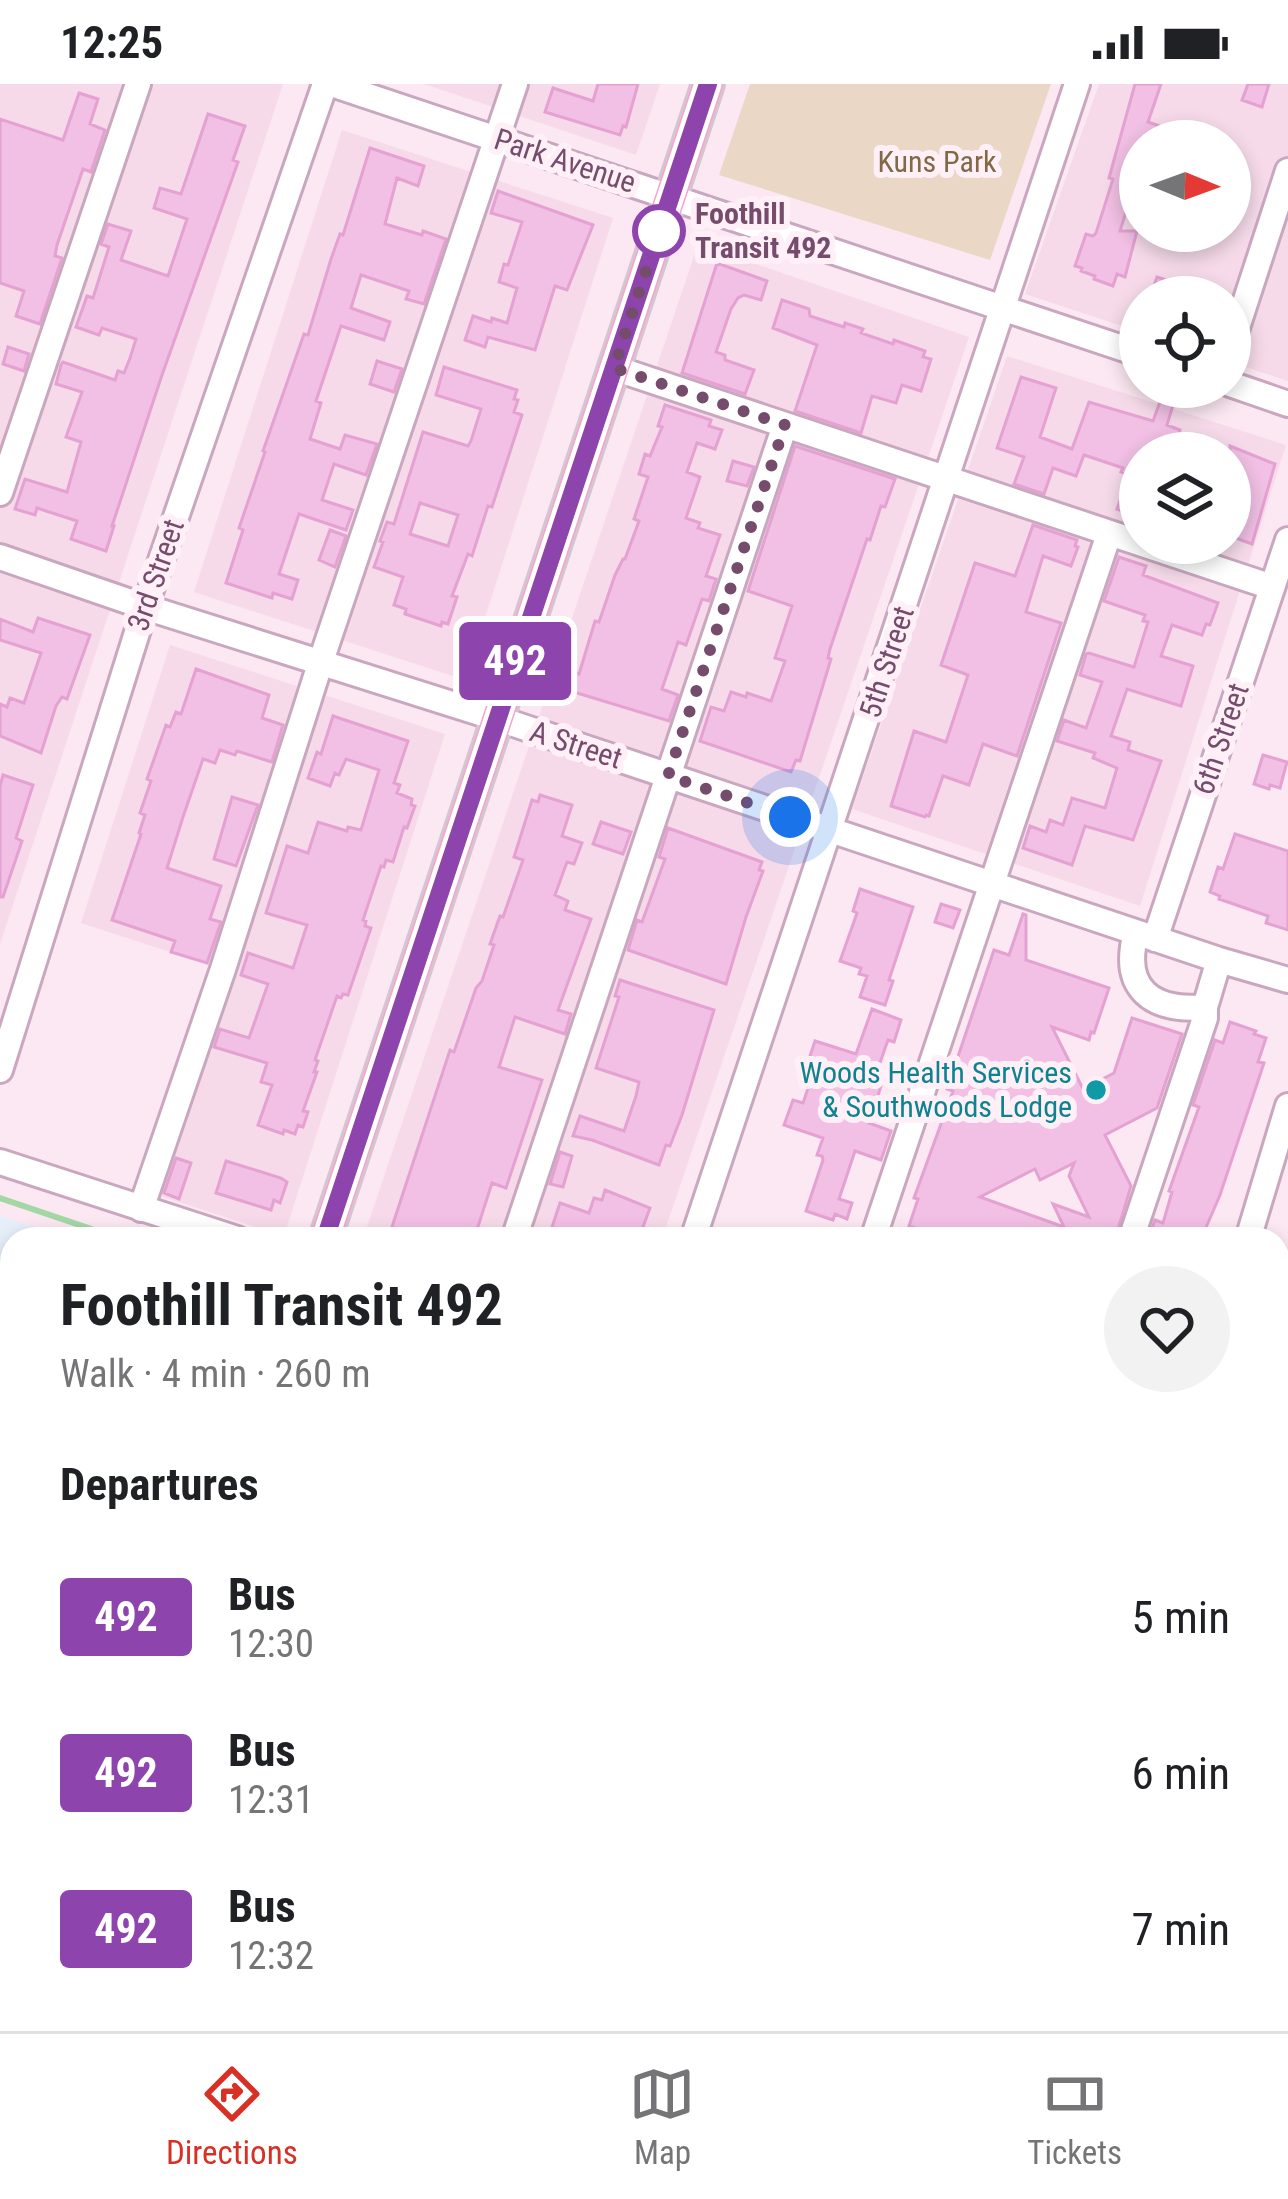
<!DOCTYPE html>
<html lang="en">
<head>
<meta charset="utf-8">
<style>
  :root { --surface:#fff; --page:#f2f2f2; --text:#202124; --muted:#757577; --line:#e0e0e0; --accent:#d93025 }
  body { margin:0; font-family:"Roboto Condensed",sans-serif; background:var(--page); color:var(--text); height:100vh; display:flex; flex-direction:column; font-size:45px; white-space:nowrap }
  * { box-sizing:border-box; margin:0 }
  p { font-size:39px; color:var(--muted) }
  .icon { flex:none; width:66px; height:66px; fill:none; stroke:currentColor; stroke-width:2; stroke-linecap:round; stroke-linejoin:round }
  .map { position:relative; flex:1; overflow:hidden }
  .drawer { position:absolute; left:0px; top:1143px; width:1290px; height:804px; display:flex; flex-direction:column; background:var(--surface); border-radius:36px 36px 0 0; box-shadow:0 6px 18px #0003 }
  .drawer>* { flex:none }
  .badge { padding:0 24px; border-radius:9px; font-size:42px; line-height:78px }
  .needle { width:78px; rotate:91deg }
  .tools { position:absolute; left:1119px; top:36px; display:grid; gap:24px }
  .tools a { display:grid; place-items:center; width:132px; height:132px; border-radius:50%; background:var(--surface); box-shadow:0 6px 18px #0003; font-size:60px }
  .you { position:absolute; width:60px; height:60px; margin:-30px; border:9px solid #fff; border-radius:50%; background:#1a73e8; box-shadow:0 0 0 18px #1a73e833 }
  .map>.badge { position:absolute; translate:-50% -50%; box-shadow:0 0 0 6px #fff }
  h2 { padding:0 60px; font-size:45px; line-height:108px }
  .round { display:grid; place-items:center; flex:none; width:126px; height:126px; border-radius:63px; background:var(--page) }
  .overview { display:flex; align-items:center; justify-content:space-between; height:204px; padding:0 60px }
  h1 { font-size:57px; font-weight:700; line-height:90px }
  ul { padding:0; list-style:none }
  li { display:flex; align-items:center; gap:36px; height:156px; padding:0 60px }
  li div { flex:1 }
  li b { display:block; font-size:45px }
  li em { font-style:normal }
  li .badge { min-width:132px; font-weight:700; text-align:center }
  .status { display:flex; justify-content:space-between; align-items:center; height:84px; padding:0 60px; background:var(--surface); direction:ltr }
  .status svg { height:33px; fill:currentColor }
  .tab-bar { display:flex; justify-content:space-around; align-items:center; height:168px; border-top:3px solid var(--line); background:var(--surface); font-size:33px; color:var(--muted) }
  .tab-bar a { display:grid; justify-items:center; gap:6px }
  .tab-bar .current { color:var(--accent) }
  .map>svg:first-child { display:block }
  .residential { fill:#f6dae9; fill-rule:evenodd }
  .education { fill:#e5eef9 }
  .green { fill:#ead7c6 }
  .lines { fill:none; stroke-linecap:round; stroke-linejoin:round }
  .stream { stroke:#a3d8a5; stroke-width:6 }
  .building { fill:#f1c0e4; stroke:#e4a1d2; stroke-width:3; fill-rule:evenodd }
  .minor-casing { stroke:#c9a8bf; stroke-width:30 }
  .major-casing { stroke:#d3c6d0; stroke-width:36 }
  .minor { stroke:#fff; stroke-width:24 }
  .major { stroke:#f9a2cd; stroke-width:30 }
  .line-casing { stroke:#fff; stroke-width:27 }
  .line { stroke:#8e44ad; stroke-width:18 }
  .walk { stroke:#764c6c; stroke-width:12; stroke-dasharray:0 21.6 }
  .stop-dot { fill:#fff; stroke:#8e44ad; stroke-width:6 }
  .culture-dot { fill:#0f9aa8; stroke:#ffeff7; stroke-width:4.5 }
  .labels { text-anchor:middle; stroke-width:12; stroke-linejoin:round; paint-order:stroke }
  .street-label { font-size:30px; fill:#764c6c; stroke:#ffeff7 }
  .park-label { font-size:30px; fill:#826946; stroke:#ffeff7 }
  .stop-label { font-size:30px; font-weight:bold; fill:#764c6c; stroke:#ffeff7; text-anchor:start }
  .culture-label { font-size:30px; fill:#0d838f; stroke:#ffeff7; text-anchor:end }
</style>
</head>
<body>
<div class="status"><b>12:25</b><svg viewBox="0 0 49 12"><path d="M0 12V9h3v3zM5 12V6h3v6zM10 12V3h3v9zM15 12V0h3v12zM26 1h20v11H26zM47 4h2v5h-2z"/></svg></div>
<div class="map">
<svg width="1288" height="1947" viewBox="0 0 1288 1947">
  <rect width="100%" height="100%" fill="#fce8f2"/>
  <path class="residential" d="M 0,0 L 283,0 L 0,860 Z
    M 424,0 L 660,0 L 636,71 Z
    M 1099,0 L 1288,0 L 1288,297 L 1230,278 L 1230,213 L 1140,213 L 1140,248 L 1025,210 ZM 1140,57 L 1230,57 L 1230,147 L 1140,147 Z
    M 342,46 L 613,134 L 465,596 L 194,508 Z
    M 698,160 L 969,253 L 662,1155 L 363,1155 Z
    M 1007,272 L 1286,361 L 1140,822 L 852,725 ZM 1140,369 L 1230,369 L 1230,459 L 1140,459 Z
    M 170,561 L 445,650 L 284,1152 L 151,1109 L 222,885 L 81,839 Z
    M 1278,1562 L 1288,1565 L 1288,1947 L 1194,1947 L 1189,1935 L 1278,1935 Z
    M 258,1935 L 1144,1935 L 1151,1947 L 254,1947 Z"/>
  <path class="education" d="M 0,1132 L 71,1155 L 12,1155 L 12,1935 L 22,1935 L 18,1947 L 0,1947 Z"/>
  <path class="green" d="M 750,0 L 1051,0 L 990,176 L 719,91 Z"/>
  <g class="lines">
    <path class="stream" d="M 0,1114 L 121,1155
      M 1175,1935 L 1182,1947"/>
  </g>
  <path class="building" d="M 598,0 L 638,0 L 626,43 L 623,42 L 620,51 L 545,28 L 553,4 L 593,17 Z
    M 1135,0 L 1161,0 L 1148,38 L 1195,54 L 1195,57 L 1140,57 L 1140,112 L 1132,109 L 1120,147 L 1137,147 L 1125,193 L 1117,190 L 1113,202 L 1094,195 L 1095,192 L 1081,187 L 1082,184 L 1075,182 L 1086,150 L 1093,152 L 1096,149 L 1113,95 L 1109,94 Z
    M 1248,0 L 1269,0 L 1262,23 L 1242,16 Z
    M 79,9 L 98,15 L 90,40 L 105,46 L 91,88 L 83,85 L 57,161 L 55,172 L 62,174 L 40,240 L 16,232 L 24,207 L 0,199 L 0,35 L 63,56 Z
    M 208,30 L 245,42 L 233,76 L 238,78 L 162,291 L 112,442 L 114,442 L 106,467 L 71,455 L 77,437 L 37,424 L 35,431 L 15,425 L 25,395 L 67,408 L 81,358 L 66,353 L 82,308 L 56,300 L 61,281 L 63,278 L 115,296 L 118,287 L 124,289 L 130,274 L 136,255 L 102,244 L 99,251 L 76,243 L 87,212 L 93,214 L 109,163 L 101,160 L 108,140 L 131,147 L 121,176 L 168,192 L 187,135 L 154,124 L 160,104 L 181,110 Z
    M 370,64 L 424,82 L 418,102 L 397,94 L 385,140 L 422,151 L 423,147 L 446,155 L 424,220 L 406,215 L 409,207 L 361,191 L 351,224 L 390,238 L 384,256 L 341,242 L 316,317 L 321,319 L 310,355 L 340,365 L 345,351 L 377,360 L 366,391 L 334,380 L 322,416 L 353,426 L 346,446 L 299,430 L 279,490 L 298,496 L 292,515 L 273,509 L 272,514 L 226,499 L 243,446 L 239,444 L 265,368 L 263,367 L 304,250 L 308,251 L 331,175 L 340,150 L 343,151 Z
    M 498,107 L 593,141 L 567,206 L 555,202 L 535,266 L 488,253 L 485,263 L 465,256 L 473,232 L 491,238 L 492,234 L 507,239 L 517,204 L 499,198 L 504,180 L 508,181 L 522,138 L 491,129 Z
    M 717,179 L 767,197 L 761,216 L 744,211 L 738,214 L 731,225 L 716,268 L 725,271 L 725,276 L 754,286 L 745,310 L 682,289 Z
    M 1157,193 L 1210,210 L 1209,213 L 1150,213 Z
    M 782,216 L 809,225 L 810,232 L 844,243 L 845,239 L 863,245 L 861,249 L 893,260 L 894,256 L 925,267 L 923,273 L 931,275 L 921,307 L 902,301 L 896,319 L 872,312 L 861,349 L 795,327 L 817,261 L 773,244 Z
    M 8,263 L 29,270 L 24,287 L 3,280 Z
    M 377,277 L 402,285 L 394,308 L 370,300 Z
    M 444,283 L 517,306 L 514,315 L 518,316 L 514,328 L 522,331 L 492,423 L 488,422 L 472,472 L 468,470 L 452,512 L 457,513 L 448,540 L 442,538 L 441,542 L 405,530 L 406,525 L 394,521 L 403,493 L 374,483 L 383,458 L 380,457 L 387,438 L 394,440 L 423,348 L 468,362 L 471,357 L 481,325 L 436,311 ZM 420,419 L 458,431 L 448,462 L 410,450 Z
    M 1021,293 L 1056,304 L 1040,353 L 1072,365 L 1089,318 L 1153,337 L 1164,307 L 1176,311 L 1167,341 L 1180,346 L 1172,369 L 1140,369 L 1140,412 L 1134,431 L 1117,425 L 1129,391 L 1121,388 L 1123,384 L 1084,371 L 1076,392 L 1053,384 L 1044,410 L 1014,400 L 1024,373 L 997,364 Z
    M 665,321 L 711,336 L 709,342 L 722,346 L 715,365 L 697,359 L 687,388 L 700,393 L 686,434 L 700,439 L 698,444 L 720,451 L 706,492 L 716,495 L 709,517 L 702,515 L 686,561 L 678,558 L 662,605 L 678,611 L 669,637 L 567,606 L 573,588 L 579,590 L 595,537 L 599,538 L 615,491 L 623,475 L 625,475 L 639,437 L 634,435 L 648,393 L 639,390 L 645,370 L 650,372 L 662,343 L 658,342 Z
    M 795,362 L 895,395 L 885,423 L 881,422 L 870,456 L 867,455 L 830,565 L 828,574 L 831,575 L 800,677 L 796,676 L 791,688 L 700,657 L 711,623 L 724,627 L 731,608 L 746,613 L 747,609 L 771,617 L 785,577 L 775,574 L 792,522 L 748,507 Z
    M 1230,362 L 1275,380 L 1252,460 L 1230,452 Z
    M 733,377 L 754,383 L 747,402 L 727,397 Z
    M 1033,441 L 1077,456 L 1075,462 L 1078,463 L 1071,482 L 1043,472 L 1026,528 L 1061,539 L 1017,672 L 983,660 L 969,701 L 943,692 L 929,732 L 926,731 L 925,733 L 891,722 L 914,647 L 946,658 L 968,591 L 941,581 L 975,479 L 1015,492 Z
    M 330,446 L 346,452 L 335,483 L 319,476 Z
    M 1119,473 L 1146,482 L 1143,491 L 1218,519 L 1210,541 L 1206,540 L 1202,551 L 1172,541 L 1161,572 L 1193,582 L 1181,622 L 1127,605 L 1111,652 L 1130,658 L 1128,666 L 1161,677 L 1133,756 L 1085,742 L 1072,781 L 1023,764 L 1030,742 L 1046,748 L 1050,736 L 1063,741 L 1072,714 L 1105,724 L 1117,684 L 1093,674 L 1095,669 L 1057,657 L 1064,636 L 1086,644 L 1102,598 L 1080,591 L 1086,570 L 1089,569 L 1134,583 L 1148,538 L 1143,537 L 1145,531 L 1104,517 Z
    M 38,534 L 90,551 L 67,615 L 62,613 L 56,622 L 41,669 L 0,652 L 0,620 L 7,623 L 10,614 L 24,619 L 41,569 L 0,556 L 0,535 L 33,548 Z
    M 196,585 L 269,611 L 262,634 L 283,641 L 272,678 L 237,667 L 235,671 L 220,666 L 215,679 L 203,675 L 183,733 L 167,784 L 221,802 L 210,835 L 221,838 L 207,879 L 171,868 L 175,857 L 112,836 L 141,750 L 139,749 L 145,731 L 140,729 L 151,697 L 147,695 L 166,641 L 170,643 L 176,628 L 181,630 Z
    M 333,632 L 408,657 L 394,699 L 400,701 L 397,709 L 412,715 L 411,721 L 415,722 L 407,744 L 404,743 L 393,778 L 386,776 L 384,783 L 381,782 L 363,836 L 366,837 L 365,842 L 371,844 L 348,911 L 343,910 L 341,914 L 337,912 L 315,976 L 318,977 L 314,988 L 317,988 L 303,1027 L 308,1028 L 303,1043 L 298,1041 L 295,1050 L 284,1046 L 283,1050 L 258,1041 L 272,1001 L 261,998 L 267,979 L 214,963 L 220,945 L 249,954 L 268,900 L 241,891 L 248,869 L 293,884 L 307,841 L 266,829 L 287,762 L 308,769 L 318,738 L 347,747 L 348,743 L 361,746 L 379,686 L 346,675 L 339,691 L 335,689 L 330,702 L 308,694 L 317,668 L 321,670 Z
    M 1263,671 L 1287,678 L 1280,704 L 1270,701 L 1269,705 L 1254,700 Z
    M 3,691 L 33,701 L 16,754 L 22,757 L 3,813 L 0,813 L 0,702 Z
    M 540,711 L 572,721 L 562,752 L 582,759 L 574,780 L 567,778 L 555,811 L 568,817 L 565,826 L 591,835 L 558,926 L 571,930 L 565,950 L 515,933 L 499,983 L 542,996 L 506,1104 L 492,1099 L 474,1155 L 388,1155 L 450,966 L 454,968 L 476,904 L 482,897 L 494,861 L 490,860 L 500,832 L 503,833 L 523,776 L 514,773 L 532,716 L 538,718 Z
    M 232,713 L 258,721 L 236,782 L 214,775 Z
    M 601,738 L 631,748 L 623,770 L 593,760 Z
    M 668,744 L 762,778 L 759,786 L 763,787 L 746,833 L 726,900 L 628,866 L 637,836 L 642,838 L 665,775 L 659,773 Z
    M 1235,750 L 1288,767 L 1288,846 L 1266,839 L 1268,832 L 1219,815 L 1220,812 L 1210,808 L 1218,783 L 1223,785 Z
    M 860,805 L 913,823 L 889,896 L 893,897 L 885,921 L 860,913 L 867,892 L 859,890 L 861,884 L 840,877 L 857,829 L 853,827 Z
    M 941,820 L 960,826 L 953,844 L 935,838 Z
    M 1023,830 L 1026,831 L 1026,876 L 1109,904 L 1094,949 L 1091,948 L 1089,956 L 1052,943 L 1083,1005 L 1114,989 L 1132,934 L 1182,950 L 1157,1024 L 1105,1051 L 1131,1102 L 1115,1155 L 925,1155 L 927,1148 L 909,1142 L 918,1115 L 914,1114 L 953,1007 L 947,1005 L 994,866 L 1009,871 ZM 1074,1079 L 1069,1092 L 1089,1133 L 1053,1120 L 1064,1143 L 980,1113 L 1035,1085 L 1040,1096 Z
    M 620,896 L 714,926 L 682,1031 L 670,1062 L 666,1061 L 659,1081 L 592,1056 L 573,1052 L 580,1032 L 624,1047 L 636,1012 L 639,998 L 596,984 L 619,913 L 615,912 Z
    M 872,925 L 901,936 L 894,958 L 888,956 L 876,990 L 884,993 L 869,1039 L 891,1047 L 881,1076 L 855,1067 L 839,1115 L 852,1119 L 847,1135 L 835,1130 L 833,1136 L 806,1127 L 823,1076 L 822,1072 L 817,1071 L 823,1054 L 784,1041 L 793,1016 L 803,1019 L 814,987 L 806,984 L 815,957 L 856,970 Z
    M 1230,938 L 1256,947 L 1254,950 L 1266,954 L 1258,978 L 1264,979 L 1220,1111 L 1201,1155 L 1148,1155 L 1155,1136 L 1163,1139 L 1172,1108 L 1169,1107 L 1199,1023 L 1193,1021 L 1215,956 L 1223,959 Z
    M 560,1068 L 572,1072 L 563,1103 L 550,1100 Z
    M 176,1074 L 191,1079 L 179,1115 L 164,1109 Z
    M 226,1077 L 281,1094 L 287,1098 L 280,1119 L 274,1116 L 271,1126 L 216,1109 Z
    M 605,1106 L 650,1124 L 641,1148 L 629,1149 L 628,1155 L 548,1155 L 560,1119 L 589,1129 L 594,1114 L 602,1116 Z"/>
  <g class="lines">
    <defs>
      <path id="minor" d="M 332,0 L 1140,270
        M 1230,265 L 1288,87
        M 614,284 L 1272,503
        M 1230,300 L 1288,320
        M 0,409 L 138,0
        M 0,473 L 145,523 L 496,634 L 1219,876 L 1288,896
        M 1136,849 C 1121,904 1151,928 1205,923
        M 1155,855 L 1288,456
        M 0,986 L 145,523 L 325,0
        M 0,1078 L 237,1155
        M 141,1125 L 223,885 L 321,577 L 515,0
        M 514,1155 L 785,341
        M 693,1155 L 1077,0
        M 873,1155 L 1109,450
        M 1131,1155 L 1205,934 L 1205,923 L 1219,876
        M 1248,1155 L 1288,1022
        M 1278,1262 L 1288,1272
        M 1278,1503 L 1288,1506
        M 1278,1567 L 1288,1537
        M 0,1806 L 8,1781
        M 472,1935 L 508,1947
        M 245,1947 L 249,1935
        M 432,1947 L 436,1935
        M 606,1947 L 610,1935
        M 792,1947 L 796,1935
        M 969,1947 L 973,1935"/>
      <path id="major" d="M 325,1155 L 708,0
        M 54,1947 L 59,1935"/>
    </defs>
    <use href="#minor" class="minor-casing"/>
    <use href="#major" class="major-casing"/>
    <use href="#minor" class="minor"/>
    <use href="#major" class="major"/>
  </g>
  <g class="lines">
    <defs>
      <path id="line" d="M 325,1155 L 708,0"/>
    </defs>
    <use href="#line" class="line-casing"/>
    <use href="#line" class="line"/>
    <path class="walk" d="M 659,147 L 614,284 L 785,341 L 668,692 L 790,733"/>
  </g>
  <circle class="stop-dot" cx="659" cy="147" r="24"/>
  <circle class="culture-dot" cx="1096" cy="1006" r="12"/>
  <g class="labels">
    <g class="street-label">
      <text transform="translate(565 77) rotate(18)" y="10">Park Avenue</text>
      <text transform="translate(156 491) rotate(-71)" y="10">3rd Street</text>
      <text transform="translate(887 578) rotate(-72)" y="10">5th Street</text>
      <text transform="translate(1221 655) rotate(-71)" y="10">6th Street</text>
      <text transform="translate(576 661) rotate(18)" y="10">A Street</text>
    </g>
    <g class="park-label">
      <text x="937" y="88">Kuns Park</text>
    </g>
    <g class="stop-label">
      <text x="695" y="140">Foothill<tspan x="695" dy="34">Transit 492</tspan></text>
    </g>
    <g class="culture-label">
      <text x="1072" y="999">Woods Health Services<tspan x="1072" dy="34">&amp; Southwoods Lodge</tspan></text>
    </g>
  </g>
</svg>
<div class="tools">
<a><svg class="needle" viewBox="-14 -14 28 28"><path d="M0-13l5 13h-10z" fill="#e53935"/><path d="M0 13l5-13h-10z" fill="#757577"/></svg></a>
<a><svg class="icon" aria-label="locate" viewBox="0 0 24 24"><circle cx="12" cy="12" r="6"/><path d="M12 2v4M12 18v4M2 12h4M18 12h4"/></svg></a>
<a><svg class="icon" aria-label="layers" viewBox="0 0 24 24"><path d="M12 4l9 5-9 5-9-5zM3 14l9 5 9-5"/></svg></a>
</div>
<div class="you" style="left:790px;top:733px"></div>
<b class="badge" style="left:515px;top:577px;background:#8e44ad;color:#fff">492</b>
<section class="drawer">
<div class="overview"><div><h1>Foothill Transit 492</h1><p>Walk · 4 min · 260 m</p></div><a class="round"><svg class="icon" aria-label="heart" viewBox="0 0 24 24"><path d="M12 20l-8-8c-3-5 5-10 8-4 3-6 11-1 8 4z"/></svg></a></div>
<h2>Departures</h2>
<ul>
<li><span class="badge" style="background:#8e44ad;color:#fff">492</span><div><b>Bus</b><p>12:30</p></div><em>5 min</em></li>
<li><span class="badge" style="background:#8e44ad;color:#fff">492</span><div><b>Bus</b><p>12:31</p></div><em>6 min</em></li>
<li><span class="badge" style="background:#8e44ad;color:#fff">492</span><div><b>Bus</b><p>12:32</p></div><em>7 min</em></li>
</ul>
</section>
</div>
<nav class="tab-bar">
<a class="current"><svg class="icon" aria-label="directions" viewBox="0 0 24 24"><path d="M12 3l9 9-9 9-9-9zM9 14v-3h6M13 9l2 2-2 2"/></svg>Directions</a>
<a><svg class="icon" aria-label="map" viewBox="0 0 24 24"><path d="M3 6l6-2 6 2 6-2v14l-6 2-6-2-6 2zM9 4v14M15 6v14"/></svg>Map</a>
<a><svg class="icon" aria-label="tickets" viewBox="0 0 24 24"><path d="M3 7h18v10H3zM15 7v10"/></svg>Tickets</a>
</nav>
</body>
</html>
